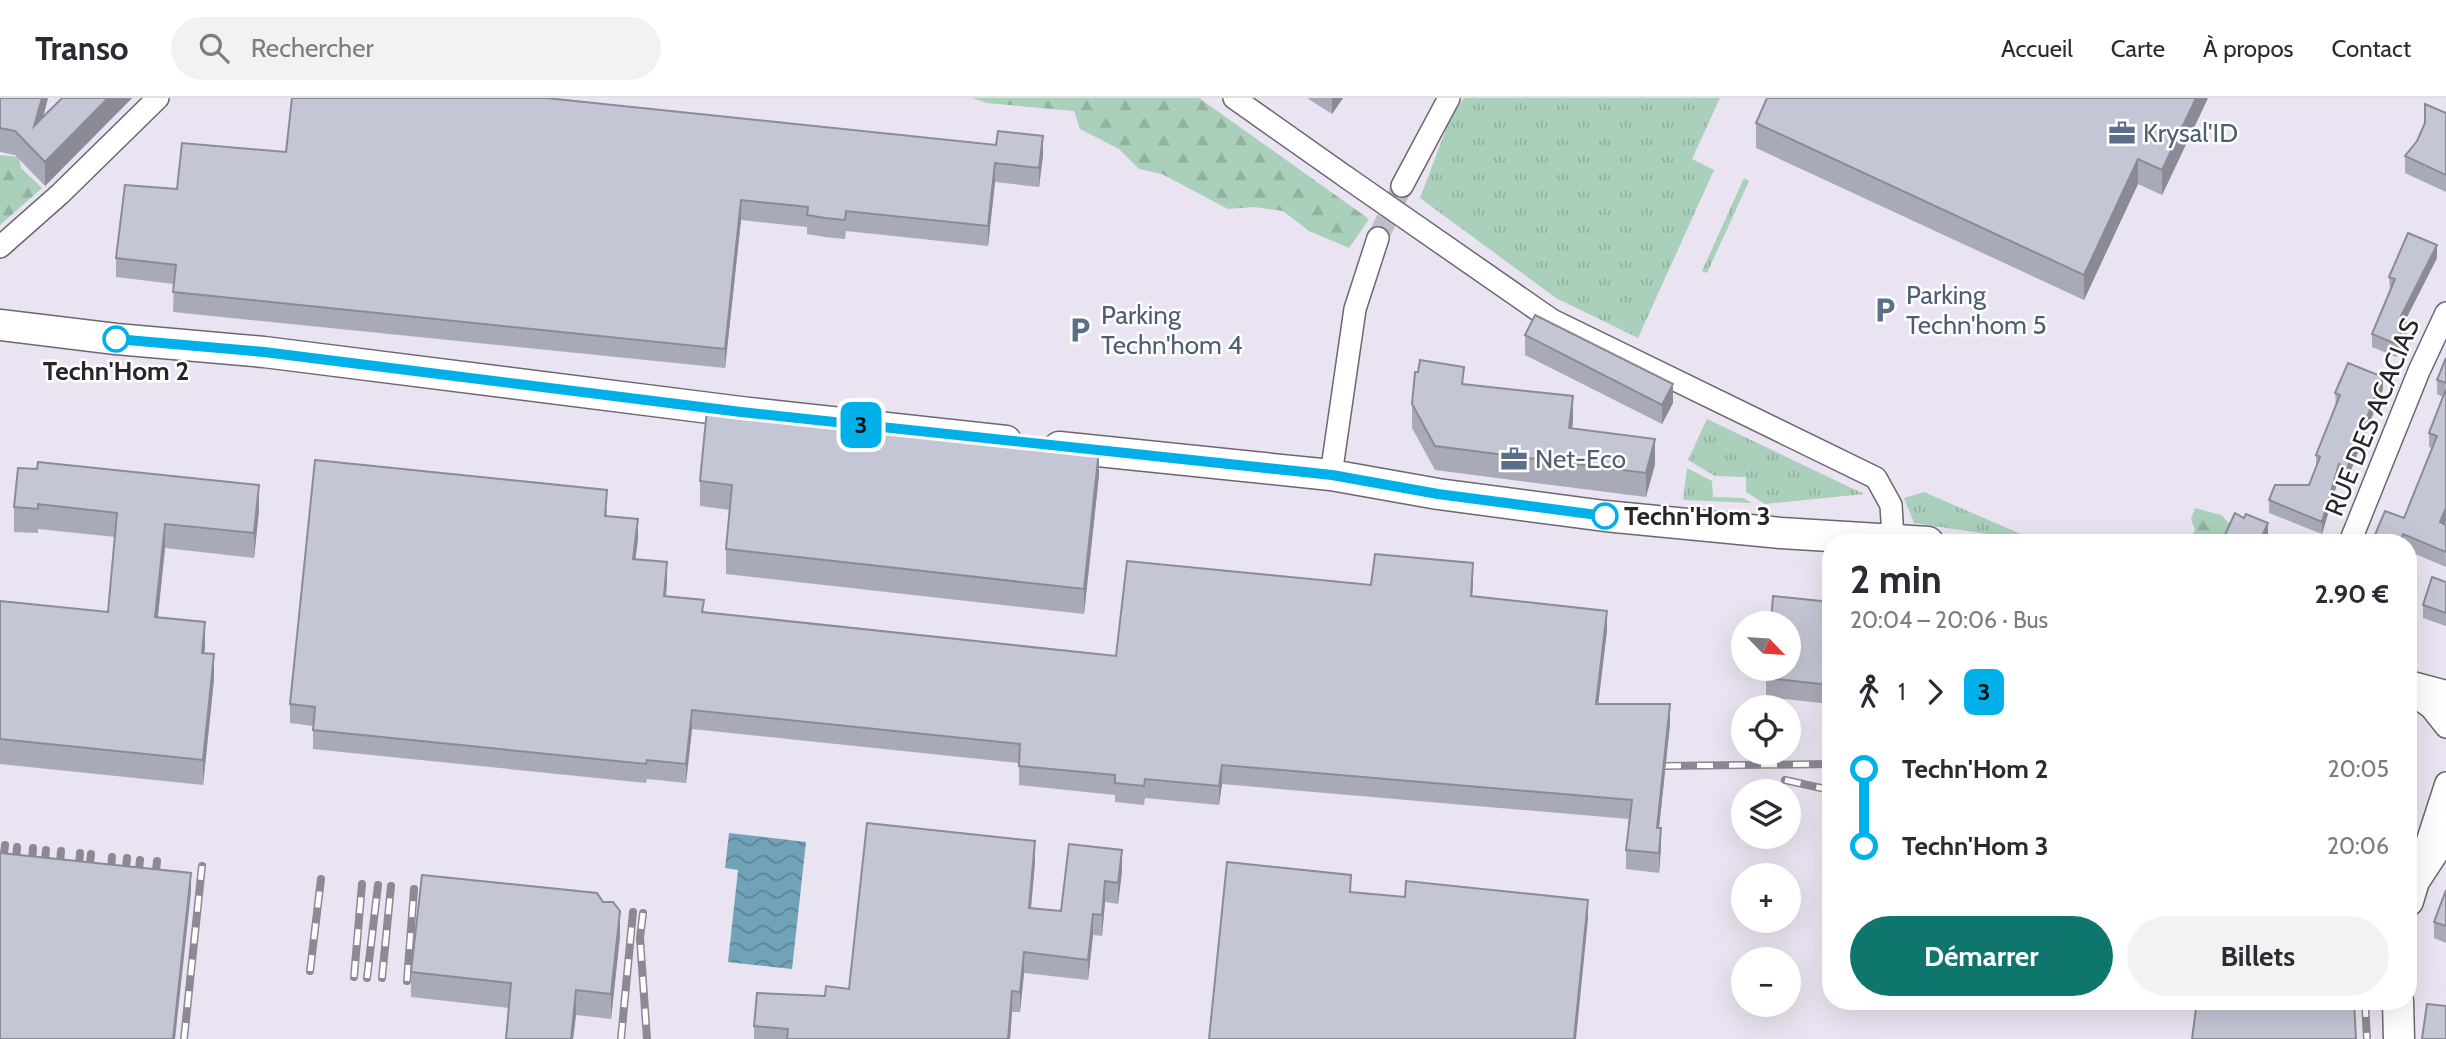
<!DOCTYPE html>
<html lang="fr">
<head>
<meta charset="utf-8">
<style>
  :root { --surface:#fff; --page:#f2f2f3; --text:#2b2b33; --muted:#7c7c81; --line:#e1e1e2; --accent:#0f766e }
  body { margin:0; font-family:Cabin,sans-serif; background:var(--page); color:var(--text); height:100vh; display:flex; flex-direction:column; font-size:26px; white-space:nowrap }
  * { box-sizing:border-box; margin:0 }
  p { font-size:23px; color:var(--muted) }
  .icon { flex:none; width:38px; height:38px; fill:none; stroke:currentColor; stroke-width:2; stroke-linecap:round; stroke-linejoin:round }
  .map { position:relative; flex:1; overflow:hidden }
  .sheet { position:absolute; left:1822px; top:436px; width:595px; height:476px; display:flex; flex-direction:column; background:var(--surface); border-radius:28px; box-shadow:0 7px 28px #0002 }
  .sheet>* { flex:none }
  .badge { padding:0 14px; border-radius:10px; font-size:24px; line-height:46px }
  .needle { width:46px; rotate:115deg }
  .controls { position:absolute; left:1731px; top:513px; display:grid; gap:14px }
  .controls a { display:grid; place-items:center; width:70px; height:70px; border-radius:50%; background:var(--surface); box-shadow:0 7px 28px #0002; font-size:35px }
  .map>.badge { position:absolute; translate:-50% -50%; box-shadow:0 0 0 4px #fff }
  .legs { display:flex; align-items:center; gap:10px; height:77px; padding:0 28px; font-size:23px }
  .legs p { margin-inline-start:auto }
  .head { display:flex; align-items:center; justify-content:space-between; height:119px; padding:0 28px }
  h1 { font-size:38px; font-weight:700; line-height:52px }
  .action { display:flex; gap:14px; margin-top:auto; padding:14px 28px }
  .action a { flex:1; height:80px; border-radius:42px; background:var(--accent); color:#fff; font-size:28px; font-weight:700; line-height:80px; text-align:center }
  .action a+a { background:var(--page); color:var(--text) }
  ul { padding:0 28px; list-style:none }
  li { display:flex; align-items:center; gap:24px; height:77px; font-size:26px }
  li i { display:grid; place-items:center; width:10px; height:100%; margin:0 9px; background:currentColor }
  li i::after { content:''; width:18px; height:18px; margin:-9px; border:5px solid; border-radius:50%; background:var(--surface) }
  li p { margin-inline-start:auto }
  li:first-child i { background:linear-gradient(#0000 50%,currentColor 0) }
  li:last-child i { background:linear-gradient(currentColor 50%,#0000 0) }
  header { display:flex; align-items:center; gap:42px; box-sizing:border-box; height:98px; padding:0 35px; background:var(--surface); border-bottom:2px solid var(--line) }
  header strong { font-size:33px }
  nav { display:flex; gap:38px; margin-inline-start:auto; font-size:24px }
  .search { width:490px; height:63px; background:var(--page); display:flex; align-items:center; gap:18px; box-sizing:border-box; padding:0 24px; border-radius:38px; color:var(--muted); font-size:26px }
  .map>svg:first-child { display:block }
  .grass { fill:url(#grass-tufts) }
  .forest { fill:url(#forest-firs) }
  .water { fill:url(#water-waves) }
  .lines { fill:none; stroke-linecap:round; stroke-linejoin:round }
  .street-tunnel { stroke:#c3bdc9; stroke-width:21; stroke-dasharray:21 10; stroke-linecap:butt }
  .street-casing { stroke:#6c6572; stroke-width:24 }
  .secondary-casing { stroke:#6c6572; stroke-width:33 }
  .street { stroke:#fff; stroke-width:21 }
  .secondary { stroke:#fff; stroke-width:30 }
  .rail-casing { stroke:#8d8892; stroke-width:8 }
  .rail { stroke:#fff; stroke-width:5; stroke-dasharray:16; stroke-linecap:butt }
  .street-bridge-casing { stroke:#6c6572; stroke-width:24; stroke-linecap:butt }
  .street-bridge { stroke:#fff; stroke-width:21 }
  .wall { fill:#a9aab7 }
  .shaded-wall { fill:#8a8b95 }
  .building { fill:#c5c6d5; stroke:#8a8b95; stroke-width:2 }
  .line-1-casing { stroke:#fff; stroke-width:16 }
  .line-1 { stroke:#00b1e9; stroke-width:10 }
  .stop-1-dot { fill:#fff; stroke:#00b1e9; stroke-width:3.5 }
  .labels { text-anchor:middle; stroke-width:5; stroke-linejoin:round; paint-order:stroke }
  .service-label { font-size:26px; fill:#4e5e75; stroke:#fff; text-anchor:start }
  .stop-label { font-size:26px; font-weight:bold; fill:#28252b; stroke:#fff }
  .street-label { font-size:26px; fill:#28252b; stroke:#fff }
</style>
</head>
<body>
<header>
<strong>Transo</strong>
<div class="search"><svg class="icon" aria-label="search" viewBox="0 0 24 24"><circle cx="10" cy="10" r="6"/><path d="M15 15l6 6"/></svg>Rechercher</div>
<nav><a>Accueil</a><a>Carte</a><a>À propos</a><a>Contact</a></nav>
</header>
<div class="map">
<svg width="2446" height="941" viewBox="0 0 2446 941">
  <defs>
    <pattern id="grass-tufts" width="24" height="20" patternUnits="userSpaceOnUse" patternTransform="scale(1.75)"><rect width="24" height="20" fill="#aacfba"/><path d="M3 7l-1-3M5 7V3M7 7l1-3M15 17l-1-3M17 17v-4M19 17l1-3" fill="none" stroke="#92b2a0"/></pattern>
    <pattern id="forest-firs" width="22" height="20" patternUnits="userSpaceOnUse" patternTransform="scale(1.75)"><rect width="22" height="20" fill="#aacfba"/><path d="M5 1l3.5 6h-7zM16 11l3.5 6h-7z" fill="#92b2a0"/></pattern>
    <pattern id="water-waves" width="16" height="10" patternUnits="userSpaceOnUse" patternTransform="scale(1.75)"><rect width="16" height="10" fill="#72a2b8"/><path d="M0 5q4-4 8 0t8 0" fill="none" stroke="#5e8496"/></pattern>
  </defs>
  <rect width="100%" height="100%" fill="#eae3f1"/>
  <path class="grass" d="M 1464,0 L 1720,0 L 1692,61 L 1714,72 L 1638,240 L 1556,200 L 1420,100 L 1450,21 Z
    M 1744,80 L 1749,83 L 1707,175 L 1702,173 Z
    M 1707,321 L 1864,396 L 1765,406 L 1746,394 L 1746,379 L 1715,378 L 1688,362 Z
    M 1687,370 L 1712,383 L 1713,399 L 1743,400 L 1752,405 L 1683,402 Z
    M 1924,394 L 2023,437 L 2021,441 L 1914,425 L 1904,400 Z"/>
  <path class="forest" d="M 972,0 L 1199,0 L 1369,121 L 1349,150 L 1309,133 L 1283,113 L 1254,109 L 1228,111 L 1162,76 L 1139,71 L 1119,51 L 1080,31 L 1074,13 L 987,5 Z
    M 0,57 L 19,59 L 21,70 L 42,90 L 0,127 Z
    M 2195,410 L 2221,417 L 2231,427 L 2225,444 L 2189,444 L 2195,432 L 2191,421 Z"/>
  <path class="water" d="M 729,735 L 806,744 L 792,871 L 728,864 L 738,772 L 725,770 Z"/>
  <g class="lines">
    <path class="street-tunnel" d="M 1378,140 L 1402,88"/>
    <defs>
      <path id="street" d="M 1234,0 L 1346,79
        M 1402,88 L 1449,0
        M 0,149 L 60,96 L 158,0
        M 1552,222 L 1876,380 L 1891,407 L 1893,440
        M 1331,377 L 1355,211 L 1378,140
        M 2350,444 L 2419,273 L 2446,215
        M 2408,593 L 2431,610 L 2446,629
        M 2423,756 L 2446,685"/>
      <path id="secondary" d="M 0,227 L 116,241 L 264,254 L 741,314 L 1006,343
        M 1059,349 L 1331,377 L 1438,396 L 1605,418 L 1781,435 L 1928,444
        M 2408,588 L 2446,598
        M 2408,803 L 2414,783 L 2446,734
        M 2398,903 L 2399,941"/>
    </defs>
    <use href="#street" class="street-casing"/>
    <use href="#secondary" class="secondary-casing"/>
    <use href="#street" class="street"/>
    <use href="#secondary" class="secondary"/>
    <defs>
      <path id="rail" d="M 1665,668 L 1830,666
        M 1785,682 L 1830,692
        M 2,774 L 5,747
        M 15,776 L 17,749
        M 31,777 L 33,750
        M 43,779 L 46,752
        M 59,780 L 61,753
        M 78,782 L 80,755
        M 88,783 L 91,756
        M 110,786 L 112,759
        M 124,787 L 127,760
        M 137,789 L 140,762
        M 154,790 L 157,763
        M 643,815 L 640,840 L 647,941
        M 310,873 L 321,781
        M 354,879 L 362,786
        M 367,880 L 378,787
        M 382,880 L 391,788
        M 407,883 L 414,791
        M 2365,903 L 2367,941
        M 184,941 L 202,768
        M 621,941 L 633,814"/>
    </defs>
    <use href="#rail" class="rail-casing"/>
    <use href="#rail" class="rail"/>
    <defs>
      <path id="street-bridge" d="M 1346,79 L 1552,222"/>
    </defs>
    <use href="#street-bridge" class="street-bridge-casing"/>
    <use href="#street-bridge" class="street-bridge"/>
  </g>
  <path class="wall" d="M 0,0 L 48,0 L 43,20 L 62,0 L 132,0 L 45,88 L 15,57 L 0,54 Z
    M 1307,0 L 1343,0 L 1332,16 Z
    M 2208,0 L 2162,97 L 2138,86 L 2084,202 L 1756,50 L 1756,25 Z
    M 2446,15 L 2446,94 L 2405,75 L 2405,58 Z
    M 286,54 L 1043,57 L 1039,89 L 995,84 L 988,148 L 846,133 L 845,141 L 825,139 L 807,136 L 807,129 L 741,122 L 725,270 L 173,214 L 174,186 L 116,179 L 116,160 L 177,91 Z
    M 2437,160 L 2406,220 L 2407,234 L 2396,259 L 2372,249 L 2372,236 L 2390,192 L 2389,179 Z
    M 1525,237 L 1673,305 L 1662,326 L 1525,257 Z
    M 2446,260 L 2445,426 L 2446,469 L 2408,453 L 2408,444 L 2372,444 L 2404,420 L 2432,350 L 2429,349 L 2429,335 L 2443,299 L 2437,296 L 2437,282 Z
    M 1464,286 L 1573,322 L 1572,331 L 1655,366 L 1646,399 L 1435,372 L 1412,330 L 1412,306 Z
    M 2383,291 L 2347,382 L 2339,379 L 2322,436 L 2269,415 L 2269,402 L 2309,387 L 2316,369 L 2316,357 L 2336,307 L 2335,295 Z
    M 18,370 L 259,412 L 254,460 L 165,450 L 158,519 L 205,549 L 204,555 L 214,581 L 203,687 L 0,666 L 0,503 L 108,514 L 115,439 L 38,431 L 38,435 L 14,434 L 14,409 Z
    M 1099,377 L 1084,516 L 726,476 L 726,451 L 730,412 L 700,408 L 700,383 Z
    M 607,411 L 607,419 L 638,441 L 635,462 L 667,484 L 666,499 L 704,514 L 1116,558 L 1371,487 L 1473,485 L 1472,498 L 1607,532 L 1598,606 L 1670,626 L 1659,730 L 1661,749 L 1659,775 L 1626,771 L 1626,752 L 1629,721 L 1222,686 L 1219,707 L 1145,700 L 1144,707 L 1115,704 L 1115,697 L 1019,687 L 1019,665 L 692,631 L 686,685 L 647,681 L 646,685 L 313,651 L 313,628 L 290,625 L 290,606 Z
    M 2446,484 L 2446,528 L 2423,520 L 2423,507 Z
    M 1830,504 L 1830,606 L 1766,599 L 1766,580 Z
    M 1069,746 L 1122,773 L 1118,806 L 1105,804 L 1102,838 L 1093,837 L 1088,882 L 1024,875 L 1020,914 L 1012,914 L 1010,941 L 754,941 L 754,928 L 825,898 L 849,891 L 1035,764 L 1031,810 L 1061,813 Z
    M 2446,792 L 2446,845 L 2434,840 L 2434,824 Z
    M 620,838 L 611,921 L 576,917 L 573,941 L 506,941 L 509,910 L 411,899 L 411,874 Z"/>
  <path class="shaded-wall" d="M 42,0 L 48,0 L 34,52 L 34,28 Z
    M 108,0 L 132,0 L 45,88 L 45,64 Z
    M 1332,0 L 1343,0 L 1332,16 Z
    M 2196,0 L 2208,0 L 2162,97 L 2162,72 Z
    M 1043,38 L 1043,57 L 1039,89 L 1039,70 Z
    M 2138,61 L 2138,86 L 2084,202 L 2084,177 Z
    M 995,65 L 995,84 L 988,148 L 988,128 Z
    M 741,102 L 741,122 L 725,270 L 725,251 Z
    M 2437,147 L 2437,160 L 2401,231 L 2401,218 Z
    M 2407,221 L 2407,234 L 2396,259 L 2396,246 Z
    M 2383,279 L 2383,291 L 2347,382 L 2347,370 Z
    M 1673,286 L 1673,305 L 1662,326 L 1662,307 Z
    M 1573,298 L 1573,322 L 1569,355 L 1569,330 Z
    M 1655,341 L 1655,366 L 1646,399 L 1646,375 Z
    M 1099,352 L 1099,377 L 1084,516 L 1084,491 Z
    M 2339,366 L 2339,379 L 2322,436 L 2322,424 Z
    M 259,387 L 259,412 L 254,460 L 254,435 Z
    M 2446,410 L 2446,424 L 2440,439 L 2440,424 Z
    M 638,421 L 638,441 L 633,481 L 633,461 Z
    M 2268,425 L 2268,437 L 2265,444 L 2263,436 Z
    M 165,426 L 165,450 L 155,544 L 155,519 Z
    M 667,464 L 667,484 L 664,518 L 664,498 Z
    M 1473,465 L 1473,485 L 1471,517 L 1471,498 Z
    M 1607,513 L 1607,532 L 1596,625 L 1596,606 Z
    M 205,524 L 205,549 L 202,579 L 202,555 Z
    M 214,556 L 214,581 L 203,687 L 203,662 Z
    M 1670,606 L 1670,626 L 1657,749 L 1657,730 Z
    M 692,612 L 692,631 L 686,685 L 686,666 Z
    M 1222,667 L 1222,686 L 1219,707 L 1219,688 Z
    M 1661,730 L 1661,749 L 1659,775 L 1659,755 Z
    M 1035,743 L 1035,764 L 1029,830 L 1029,810 Z
    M 1122,752 L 1122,773 L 1118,806 L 1118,785 Z
    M 191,775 L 191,794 L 175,941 L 173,941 Z
    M 1105,783 L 1105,804 L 1102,838 L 1102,817 Z
    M 1588,802 L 1588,821 L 1576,941 L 1574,941 Z
    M 620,813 L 620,838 L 611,921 L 611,896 Z
    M 1093,816 L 1093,837 L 1088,882 L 1088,862 Z
    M 1024,854 L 1024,875 L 1020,914 L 1020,894 Z
    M 576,892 L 576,917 L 573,941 L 571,941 Z
    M 1012,893 L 1012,914 L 1010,941 L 1008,941 Z"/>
  <path class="building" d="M 0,0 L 42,0 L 34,28 L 62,0 L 108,0 L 45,64 L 15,33 L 0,30 Z
    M 292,0 L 546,0 L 996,47 L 998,33 L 1043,38 L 1039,70 L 995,65 L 988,128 L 846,113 L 845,122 L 825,120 L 807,117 L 808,109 L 741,102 L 725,251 L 173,194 L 176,167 L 116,160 L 125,87 L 177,91 L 182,45 L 286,54 Z
    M 1767,0 L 2196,0 L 2162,72 L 2138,61 L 2084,177 L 1756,25 Z
    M 2425,6 L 2446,15 L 2446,77 L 2405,58 L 2417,43 L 2425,25 Z
    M 2408,135 L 2437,147 L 2401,218 L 2407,221 L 2396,246 L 2372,236 L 2395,181 L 2389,179 Z
    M 1535,217 L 1673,286 L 1662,307 L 1525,237 Z
    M 2446,260 L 2446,285 L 2437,282 Z
    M 1420,262 L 1464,269 L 1462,286 L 1573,298 L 1569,330 L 1655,341 L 1646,375 L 1435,348 L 1412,306 L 1415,274 L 1418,274 Z
    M 2348,265 L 2383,279 L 2347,370 L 2339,366 L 2322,424 L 2269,402 L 2275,387 L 2309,387 L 2320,359 L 2316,357 L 2340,297 L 2335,295 Z
    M 2446,291 L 2446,410 L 2440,424 L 2446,427 L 2446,454 L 2403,436 L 2400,444 L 2372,444 L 2385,413 L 2404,420 L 2437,338 L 2429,335 Z
    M 707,311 L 1099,352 L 1084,491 L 726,451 L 732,387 L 700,383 Z
    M 315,362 L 607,392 L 605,418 L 638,421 L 633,461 L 667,464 L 664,498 L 704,502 L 702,514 L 1116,558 L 1127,463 L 1371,487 L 1375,456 L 1473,465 L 1471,498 L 1607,513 L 1596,606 L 1670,606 L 1657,730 L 1661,730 L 1659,755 L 1626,752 L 1632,702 L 1222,667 L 1219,688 L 1145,681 L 1144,688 L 1115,685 L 1115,677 L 1019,668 L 1020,646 L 692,612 L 686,666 L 647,662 L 646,666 L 313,632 L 315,609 L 290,606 Z
    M 38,364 L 259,387 L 254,435 L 165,426 L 155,519 L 205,524 L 202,555 L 214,556 L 203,662 L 0,641 L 0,503 L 108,514 L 117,415 L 38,406 L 38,411 L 14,409 L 18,370 L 37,371 Z
    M 2235,415 L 2244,420 L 2246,416 L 2268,425 L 2263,436 L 2283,444 L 2232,444 L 2223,441 Z
    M 2432,479 L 2446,484 L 2446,515 L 2423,507 Z
    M 1773,498 L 1830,504 L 1830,587 L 1766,580 L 1767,570 L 1788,570 L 1788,525 L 1771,525 Z
    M 867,725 L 1035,743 L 1029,810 L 1061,813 L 1069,746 L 1122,752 L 1118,785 L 1105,783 L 1102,817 L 1093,816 L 1088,862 L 1024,854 L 1020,894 L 1012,893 L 1008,941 L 787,941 L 788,931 L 754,928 L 757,895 L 825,898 L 826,888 L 849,891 Z
    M 0,755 L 191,775 L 173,941 L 0,941 Z
    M 1227,764 L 1351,777 L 1350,794 L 1405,799 L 1406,783 L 1588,802 L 1574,941 L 1209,941 Z
    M 422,777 L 597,795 L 603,804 L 613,804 L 620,813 L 611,896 L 576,892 L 571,941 L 506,941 L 511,885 L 411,874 Z
    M 2446,792 L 2446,828 L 2434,824 Z
    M 2197,903 L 2354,903 L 2356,941 L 2192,941 Z
    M 2427,906 L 2446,908 L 2446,941 L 2422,941 Z"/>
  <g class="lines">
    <defs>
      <path id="line-1" d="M 116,241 L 264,254 L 741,314 L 1332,377 L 1438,396 L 1605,418"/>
    </defs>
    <use href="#line-1" class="line-1-casing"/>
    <use href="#line-1" class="line-1"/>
  </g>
  <defs>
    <symbol id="office-bare" viewBox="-9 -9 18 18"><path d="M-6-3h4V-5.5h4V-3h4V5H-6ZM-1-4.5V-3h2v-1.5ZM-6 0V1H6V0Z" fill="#5c6f8a" stroke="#fff" stroke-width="2.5" paint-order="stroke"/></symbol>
    <symbol id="parking-bare" viewBox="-9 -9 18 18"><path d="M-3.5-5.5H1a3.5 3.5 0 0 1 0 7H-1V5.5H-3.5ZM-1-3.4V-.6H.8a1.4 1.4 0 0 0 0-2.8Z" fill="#5c6f8a" stroke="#fff" stroke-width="2.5" paint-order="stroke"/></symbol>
  </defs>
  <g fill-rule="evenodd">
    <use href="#office-bare" x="2103" y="16" width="38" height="38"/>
    <use href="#parking-bare" x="1866" y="193" width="38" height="38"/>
    <use href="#parking-bare" x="1061" y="213" width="38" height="38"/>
    <use href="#office-bare" x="1495" y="342" width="38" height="38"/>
  </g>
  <g class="stop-1-dot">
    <circle cx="116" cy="241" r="12"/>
    <circle cx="1605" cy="418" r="12"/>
  </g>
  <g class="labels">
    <g class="service-label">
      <text x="2143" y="44">Krysal'ID</text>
      <text x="1906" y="206">Parking<tspan x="1906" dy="30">Techn'hom 5</tspan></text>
      <text x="1101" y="226">Parking<tspan x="1101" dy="30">Techn'hom 4</tspan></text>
      <text x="1535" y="370">Net-Eco</text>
    </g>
    <g class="stop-label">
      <text x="116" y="282">Techn'Hom 2</text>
      <text x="1624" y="427" text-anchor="start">Techn'Hom 3</text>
    </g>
    <g class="street-label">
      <text transform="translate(2372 319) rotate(-68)" y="9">RUE DES ACACIAS</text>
    </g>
  </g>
</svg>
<div class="controls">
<a><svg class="needle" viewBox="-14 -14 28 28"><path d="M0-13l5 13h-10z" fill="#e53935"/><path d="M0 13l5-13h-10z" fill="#7c7c81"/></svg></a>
<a><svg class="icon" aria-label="locate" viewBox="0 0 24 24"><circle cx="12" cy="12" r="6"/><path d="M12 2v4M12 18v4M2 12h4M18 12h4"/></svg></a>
<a><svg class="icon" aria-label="layers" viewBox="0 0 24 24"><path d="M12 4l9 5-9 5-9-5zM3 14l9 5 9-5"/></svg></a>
<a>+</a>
<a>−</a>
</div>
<b class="badge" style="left:861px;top:327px;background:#00b1e9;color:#111">3</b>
<section class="sheet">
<div class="head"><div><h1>2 min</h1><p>20:04 – 20:06 · Bus</p></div><b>2.90 €</b></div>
<div class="legs"><svg class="icon" aria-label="walk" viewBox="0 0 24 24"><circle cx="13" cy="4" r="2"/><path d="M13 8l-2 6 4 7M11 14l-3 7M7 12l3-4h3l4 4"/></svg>1<svg class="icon" aria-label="forward" viewBox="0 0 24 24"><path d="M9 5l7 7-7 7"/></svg><b class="badge" style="background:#00b1e9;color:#111">3</b></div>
<ul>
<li><i style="color:#00b1e9"></i><b>Techn'Hom 2</b><p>20:05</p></li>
<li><i style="color:#00b1e9"></i><b>Techn'Hom 3</b><p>20:06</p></li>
</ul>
<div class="action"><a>Démarrer</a><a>Billets</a></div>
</section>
</div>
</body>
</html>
